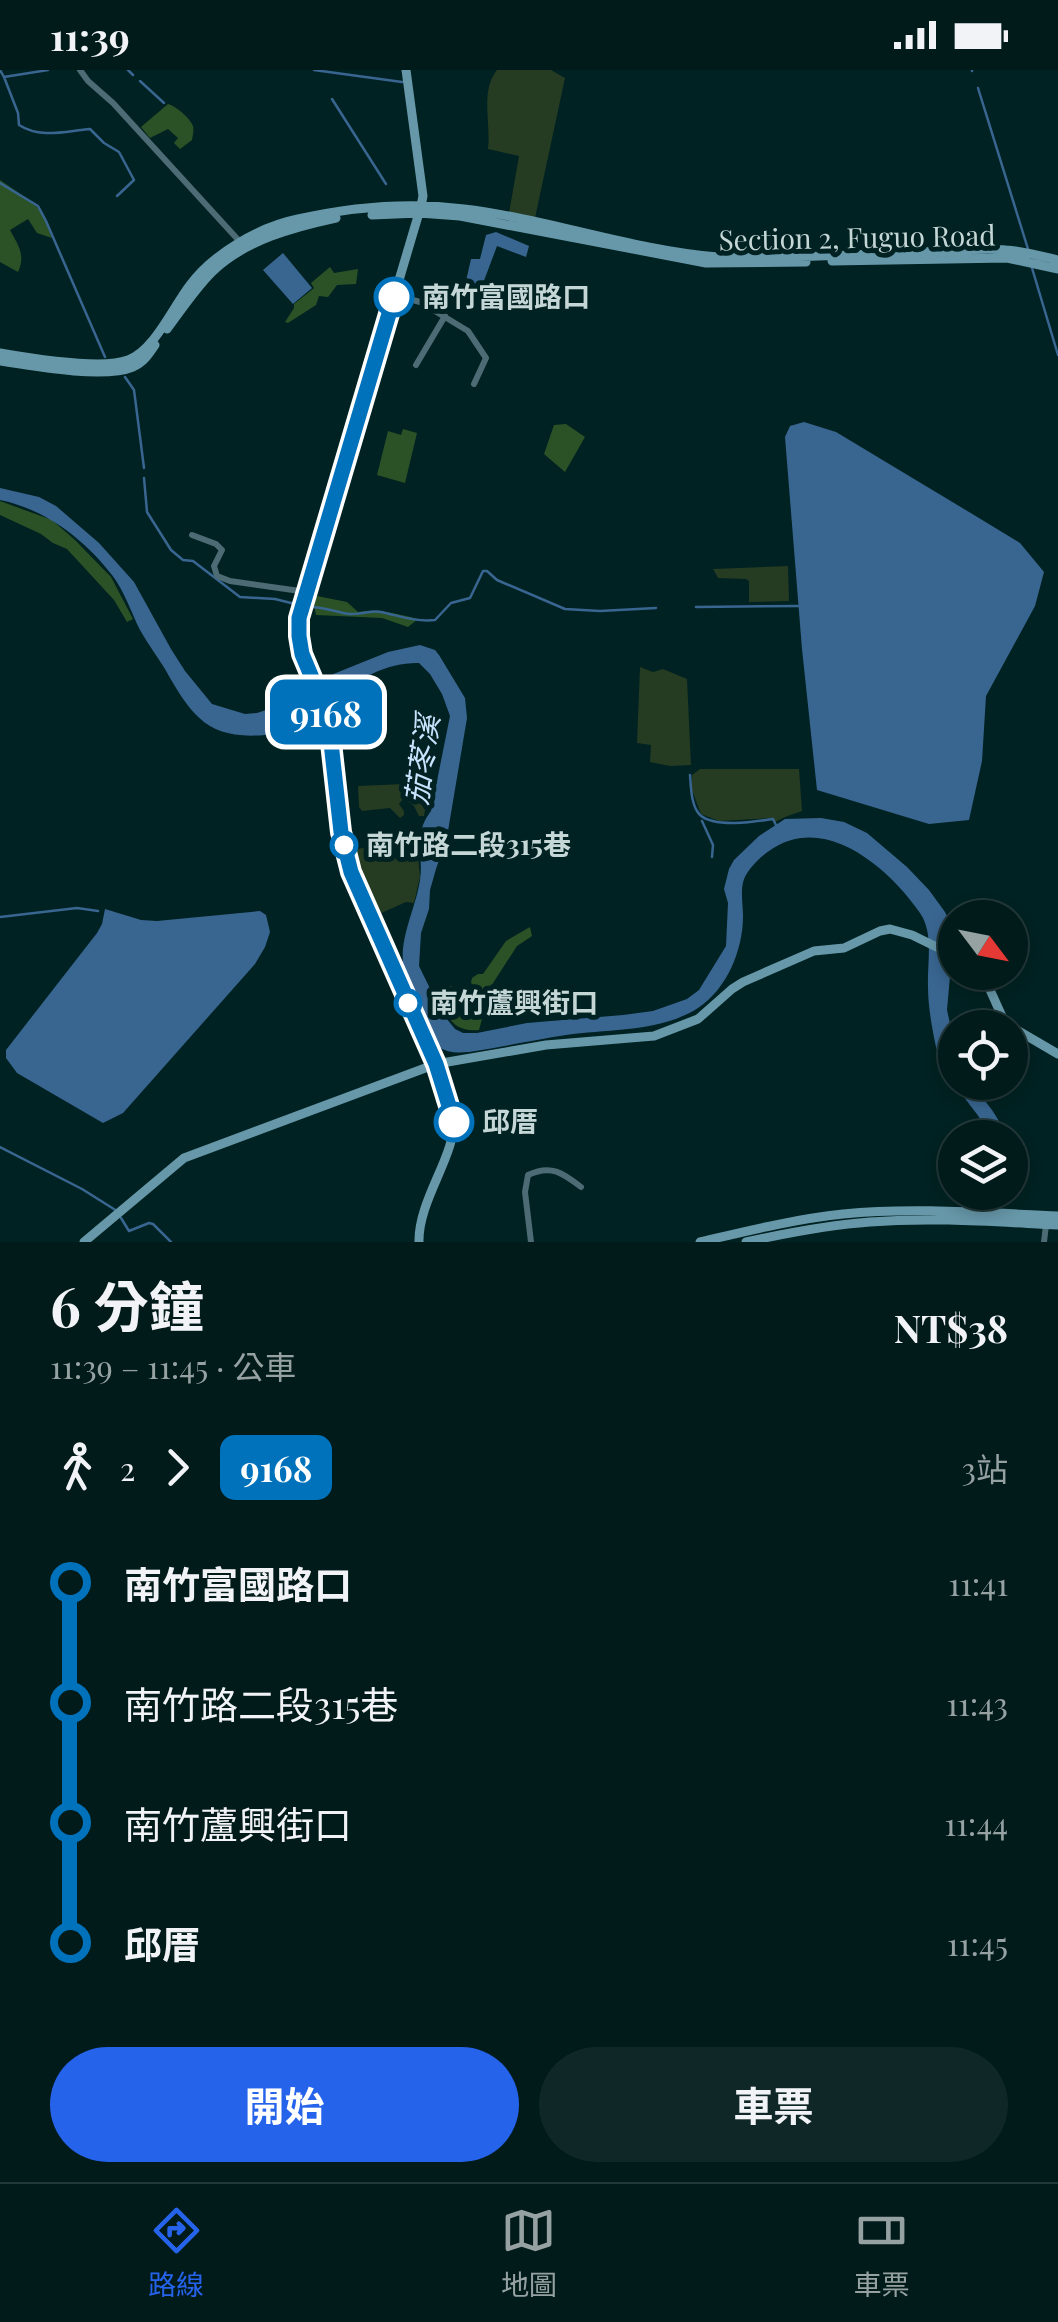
<!DOCTYPE html>
<html lang="zh-TW">
<head>
<meta charset="utf-8">
<style>
  :root { --surface:#011a1a; --page:#0f2727; --text:#f1f3f6; --muted:#96a1a2; --line:#233839; --accent:#2563eb }
  body { margin:0; font-family:"Playfair Display","Noto Sans TC",serif; background:var(--page); color:var(--text); height:100vh; display:flex; flex-direction:column; font-size:38px; white-space:nowrap }
  * { box-sizing:border-box; margin:0 }
  p { font-size:32px; color:var(--muted) }
  .icon { flex:none; width:55px; height:55px; fill:none; stroke:currentColor; stroke-width:2; stroke-linecap:round; stroke-linejoin:round }
  .map { position:relative; height:1172px; overflow:hidden }
  .drawer { display:flex; flex-direction:column; background:var(--surface); flex:1 }
  .drawer>* { flex:none }
  .badge { padding:0 20px; border-radius:15px; font-size:35px; line-height:65px }
  .needle { width:65px; rotate:122deg }
  .controls { position:absolute; left:938px; top:830px; display:grid; gap:20px }
  .controls a { display:grid; place-items:center; width:90px; height:90px; border-radius:50%; background:var(--surface); box-shadow:0 5px 15px #0003,0 0 0 2px var(--line); font-size:50px }
  .map>.badge { position:absolute; translate:-50% -50%; box-shadow:0 0 0 5px #fff }
  .legs { display:flex; align-items:center; gap:15px; height:110px; padding:0 50px; font-size:32px }
  .legs p { margin-inline-start:auto }
  .headline { display:flex; align-items:center; justify-content:space-between; height:170px; padding:0 50px }
  h1 { font-size:55px; font-weight:700; line-height:75px }
  .primary-button { display:flex; gap:20px; margin-top:auto; padding:20px 50px }
  .primary-button a { flex:1; height:115px; border-radius:60px; background:var(--accent); color:#fff; font-size:40px; font-weight:700; line-height:115px; text-align:center }
  .primary-button a+a { background:var(--page); color:var(--text) }
  ul { padding:0 50px; list-style:none }
  li { display:flex; align-items:center; gap:35px; height:120px; font-size:38px }
  li i { display:grid; place-items:center; width:15px; height:100%; margin:0 12px; background:currentColor }
  li i::after { content:''; width:25px; height:25px; margin:-12px; border:8px solid; border-radius:50%; background:var(--surface) }
  li p { margin-inline-start:auto }
  li:first-child i { background:linear-gradient(#0000 50%,currentColor 0) }
  li:last-child i { background:linear-gradient(currentColor 50%,#0000 0) }
  .status { display:flex; justify-content:space-between; align-items:center; height:70px; padding:0 50px; background:var(--surface); direction:ltr }
  .status svg { height:28px; fill:currentColor }
  .tab-bar { display:flex; justify-content:space-around; align-items:center; height:140px; border-top:2px solid var(--line); background:var(--surface); font-size:28px; color:var(--muted) }
  .tab-bar a { display:grid; justify-items:center; gap:5px }
  .tab-bar .on { color:var(--accent) }
  .map>svg:first-child { display:block }
  .green { fill:#253b22 }
  .forest { fill:#2a5226 }
  .water { fill:#396691 }
  .lines { fill:none; stroke-linecap:round; stroke-linejoin:round }
  .stream { stroke:#396691; stroke-width:2.5 }
  .street { stroke:#4d6b75; stroke-width:6 }
  .secondary { stroke:#6798a9; stroke-width:9 }
  .line-1-casing { stroke:#fff; stroke-width:22 }
  .line-1 { stroke:#0072bc; stroke-width:15 }
  .stop-1-dot { fill:#fff; stroke:#0072bc; stroke-width:5 }
  .labels { text-anchor:middle; stroke-width:10; stroke-linejoin:round; paint-order:stroke }
  .street-label { font-size:28px; fill:#c4d6d5; stroke:#012222 }
  .stop-label { font-size:28px; font-weight:bold; fill:#c4d6d5; stroke:#012222; text-anchor:start }
  .water-label { font-size:30px; font-style:italic; fill:#c9e3fe; stroke:#012222 }
</style>
</head>
<body>
<div class="status"><b>11:39</b><svg viewBox="0 0 49 12"><path d="M0 12V9h3v3zM5 12V6h3v6zM10 12V3h3v9zM15 12V0h3v12zM26 1h20v11H26zM47 4h2v5h-2z"/></svg></div>
<div class="map">
<svg width="1058" height="1172" viewBox="0 0 1058 1172">
  <rect width="100%" height="100%" fill="#012222"/>
  <path class="green" d="M 497,0 L 551,0 L 565,8 L 535,148 L 509,143 L 519,86 L 488,79 C 491,53 480,21 497,0 Z
    M 788,496 L 789,531 L 749,532 L 749,511 L 746,509 L 718,508 L 713,499 Z
    M 640,597 L 653,602 L 663,599 L 687,609 L 691,695 L 670,696 L 650,692 L 651,675 L 637,673 Z
    M 700,699 L 799,699 L 802,741 L 785,747 L 775,752 L 773,748 L 719,751 L 701,744 L 692,720 L 692,705 Z
    M 405,708 L 409,709 L 421,719 L 420,728 L 427,729 L 424,746 L 419,746 L 414,736 L 404,728 L 399,734 L 404,741 L 404,745 L 400,748 L 390,738 L 362,741 L 359,737 L 358,716 L 404,714 Z
    M 383,761 L 408,771 L 419,770 L 417,777 L 420,807 L 414,833 L 406,832 L 377,845 L 373,842 L 351,781 L 370,776 L 369,762 Z"/>
  <path class="forest" d="M 168,34 C 176,36 190,48 193,56 C 194,60 193,65 192,70 L 180,79 L 174,73 L 178,68 L 168,59 L 150,68 L 141,57 Z
    M 0,110 L 32,132 L 42,142 L 52,168 L 37,163 L 28,149 L 10,160 C 18,175 26,185 18,202 L 0,192 Z
    M 330,197 L 334,203 L 358,199 L 356,214 L 337,215 L 328,227 L 319,226 L 316,235 L 288,253 L 285,252 L 294,238 L 294,234 L 314,218 L 311,213 Z
    M 566,354 L 585,367 L 565,402 L 544,384 L 554,355 Z
    M 403,359 L 417,363 L 405,413 L 377,405 L 388,361 L 401,365 Z
    M 0,431 L 52,450 L 75,470 L 111,507 L 133,549 L 127,552 L 114,530 L 67,479 L 53,473 L 41,464 L 0,445 Z
    M 312,525 L 347,532 L 358,542 C 379,539 398,544 418,549 L 408,557 L 382,548 L 316,545 Z
    M 530,857 L 532,866 L 517,876 L 475,941 L 474,947 L 482,949 L 479,960 C 452,962 446,947 441,923 L 450,916 L 464,920 L 465,924 L 471,926 L 476,917 L 471,913 L 472,908 L 478,904 L 483,904 L 506,871 Z"/>
  <path class="water" d="M 496,162 L 529,176 L 526,187 L 497,176 L 482,216 L 466,211 L 471,189 L 480,189 L 486,165 Z
    M 283,183 L 312,218 L 293,234 L 263,200 Z
    M 804,352 L 836,362 L 974,445 L 1020,473 L 1044,502 L 1035,536 L 986,626 L 982,691 L 969,750 L 929,754 L 817,720 L 802,579 L 785,367 L 790,356 Z
    M 0,418 L 39,427 L 56,436 L 99,473 L 134,512 L 171,579 L 185,601 L 212,634 L 245,644 L 257,643 L 293,631 L 308,622 L 321,609 L 388,582 L 420,575 L 435,580 L 439,585 L 465,628 L 467,648 L 447,767 L 436,799 L 430,820 L 429,839 L 421,863 L 419,896 L 442,943 L 455,959 L 463,963 L 477,963 L 527,953 L 623,945 L 653,941 L 687,929 L 699,920 L 726,876 L 728,833 L 724,819 L 729,799 L 734,790 L 759,766 L 785,749 L 821,748 L 844,752 L 867,763 L 907,797 L 929,820 L 945,842 L 955,862 L 955,900 L 950,906 L 947,940 L 955,976 L 955,1012 L 971,1013 L 992,1040 L 1009,1067 L 991,1067 L 981,1054 L 979,1047 C 964,1026 942,1003 936,977 C 932,958 928,936 928,917 C 927,893 934,863 920,843 C 889,798 824,741 769,781 C 759,788 749,798 744,809 C 740,820 743,834 743,846 C 743,880 727,919 698,938 C 661,962 609,959 566,965 C 534,970 501,977 469,982 C 456,983 448,983 437,976 C 426,952 412,928 405,903 C 396,873 416,839 420,810 C 424,784 412,766 431,741 L 450,646 L 442,624 L 430,604 L 419,593 C 392,592 350,607 344,635 C 324,649 290,663 265,665 C 207,670 191,645 165,599 C 157,586 148,574 140,560 C 131,542 125,522 112,505 C 84,469 45,439 0,430 Z
    M 105,839 L 141,850 L 157,851 L 260,841 L 266,845 L 270,862 L 265,877 L 255,894 L 123,1043 L 103,1053 L 17,1003 L 6,988 L 6,980 L 97,863 L 102,854 Z"/>
  <g class="lines">
    <path class="stream" d="M 0,0 L 4,7 L 48,0
      M 128,0 L 133,5
      M 314,0 L 402,12
      M 972,0 L 972,1
      M 4,7 L 18,43 L 19,55 C 41,69 65,61 90,59 L 104,73 L 119,82 L 134,110 L 117,126
      M 140,11 L 164,33
      M 978,18 L 1028,179
      M 332,29 L 386,114
      M 0,113 L 38,136 L 46,151 L 105,287
      M 1032,198 L 1058,285
      M 125,307 L 134,320 L 144,398
      M 144,408 L 147,442 L 171,480 L 183,490 L 193,491 L 240,527 L 275,529 L 295,534
      M 310,537 C 324,537 336,542 349,544 C 360,545 371,540 381,542 C 400,546 415,552 435,550 L 451,533 L 470,528 L 483,501 L 487,501 L 497,510 L 565,539 L 600,541 L 656,538
      M 696,537 L 799,536
      M 690,705 C 691,717 691,736 700,745 C 715,758 754,752 773,749 L 776,755
      M 702,751 L 713,775 L 712,787
      M 0,847 L 77,838 L 98,841
      M 0,1077 L 82,1119 L 117,1141
      M 121,1148 L 129,1161 L 149,1153 L 153,1154 L 171,1172"/>
    <path class="street" d="M 80,0 L 88,11 L 113,33 L 242,174
      M 395,225 L 420,232 L 468,261 L 486,288 L 474,314
      M 416,295 L 445,246
      M 192,465 L 216,474 L 222,480 L 214,496 L 217,506 L 230,511 L 307,522
      M 531,1172 L 525,1122 L 528,1105 C 551,1094 563,1103 581,1117
      M 1044,1172 L 1046,1155"/>
    <path class="secondary" d="M 406,0 L 423,126 L 421,136 L 299,547 C 299,593 319,610 328,649 C 340,699 334,751 350,801 C 369,858 400,914 425,969 C 436,993 450,1021 453,1048 C 458,1083 418,1129 419,1172
      M 372,145 L 419,143 L 460,146 L 706,193 L 806,192
      M 832,191 L 1007,188 L 1058,199
      M 167,259 C 182,239 195,219 212,202 C 245,170 294,157 336,148
      M 0,283 C 29,288 102,300 128,290 C 154,281 173,237 190,215 C 214,183 259,157 298,149 C 351,137 410,132 464,139 C 549,149 632,180 718,187 C 738,188 758,187 778,187 C 834,186 890,183 945,181 C 965,180 986,178 1006,180 C 1023,181 1041,186 1058,190
      M 0,291 C 32,296 104,309 133,297 C 144,292 149,284 155,275
      M 982,902 L 1005,953 L 1058,984
      M 84,1172 L 184,1088 L 436,994 L 546,975 L 654,966 L 698,949 L 732,919 L 743,912 L 814,881 L 844,878 L 880,861 L 890,859 L 912,865 L 955,886
      M 700,1172 C 747,1161 795,1149 843,1144 C 914,1137 987,1143 1058,1146
      M 746,1172 C 787,1163 828,1155 870,1152 C 932,1147 996,1152 1058,1155"/>
  </g>
  <g class="lines">
    <defs>
      <path id="line-1" d="M 394,227 L 299,548 L 299,566 L 302,584 L 328,646 L 341,762 L 351,802 L 436,994 L 454,1052"/>
    </defs>
    <use href="#line-1" class="line-1-casing"/>
    <use href="#line-1" class="line-1"/>
  </g>
  <g class="stop-1-dot">
    <circle cx="394" cy="227" r="18"/>
    <circle cx="344" cy="775" r="12"/>
    <circle cx="408" cy="933" r="12"/>
    <circle cx="454" cy="1052" r="18"/>
  </g>
  <g class="labels">
    <g class="street-label">
      <text transform="translate(857 168) rotate(-1)" y="10">Section 2, Fuguo Road</text>
    </g>
    <g class="stop-label">
      <text x="422" y="237">南竹富國路口</text>
      <text x="366" y="785">南竹路二段315巷</text>
      <text x="430" y="943">南竹蘆興街口</text>
      <text x="482" y="1062">邱厝</text>
    </g>
    <g class="water-label">
      <text transform="translate(423 690) rotate(-82)" y="10">茄苳溪</text>
    </g>
  </g>
</svg>
<div class="controls">
<a><svg class="needle" viewBox="-14 -14 28 28"><path d="M0-13l5 13h-10z" fill="#e53935"/><path d="M0 13l5-13h-10z" fill="#96a1a2"/></svg></a>
<a><svg class="icon" aria-label="locate" viewBox="0 0 24 24"><circle cx="12" cy="12" r="6"/><path d="M12 2v4M12 18v4M2 12h4M18 12h4"/></svg></a>
<a><svg class="icon" aria-label="layers" viewBox="0 0 24 24"><path d="M12 4l9 5-9 5-9-5zM3 14l9 5 9-5"/></svg></a>
</div>
<b class="badge" style="left:326px;top:642px;background:#0072bc;color:#fff">9168</b>
</div>
<section class="drawer">
<div class="headline"><div><h1>6 分鐘</h1><p>11:39 – 11:45 · 公車</p></div><b>NT$38</b></div>
<div class="legs"><svg class="icon" aria-label="walk" viewBox="0 0 24 24"><circle cx="13" cy="4" r="2"/><path d="M13 8l-2 6 4 7M11 14l-3 7M7 12l3-4h3l4 4"/></svg>2<svg class="icon" aria-label="forward" viewBox="0 0 24 24"><path d="M9 5l7 7-7 7"/></svg><b class="badge" style="background:#0072bc;color:#fff">9168</b><p>3站</p></div>
<ul>
<li><i style="color:#0072bc"></i><b>南竹富國路口</b><p>11:41</p></li>
<li><i style="color:#0072bc"></i><span>南竹路二段315巷</span><p>11:43</p></li>
<li><i style="color:#0072bc"></i><span>南竹蘆興街口</span><p>11:44</p></li>
<li><i style="color:#0072bc"></i><b>邱厝</b><p>11:45</p></li>
</ul>
<div class="primary-button"><a>開始</a><a>車票</a></div>
</section>
<nav class="tab-bar">
<a class="on"><svg class="icon" aria-label="directions" viewBox="0 0 24 24"><path d="M12 3l9 9-9 9-9-9zM9 14v-3h6M13 9l2 2-2 2"/></svg>路線</a>
<a><svg class="icon" aria-label="map" viewBox="0 0 24 24"><path d="M3 6l6-2 6 2 6-2v14l-6 2-6-2-6 2zM9 4v14M15 6v14"/></svg>地圖</a>
<a><svg class="icon" aria-label="tickets" viewBox="0 0 24 24"><path d="M3 7h18v10H3zM15 7v10"/></svg>車票</a>
</nav>
</body>
</html>
